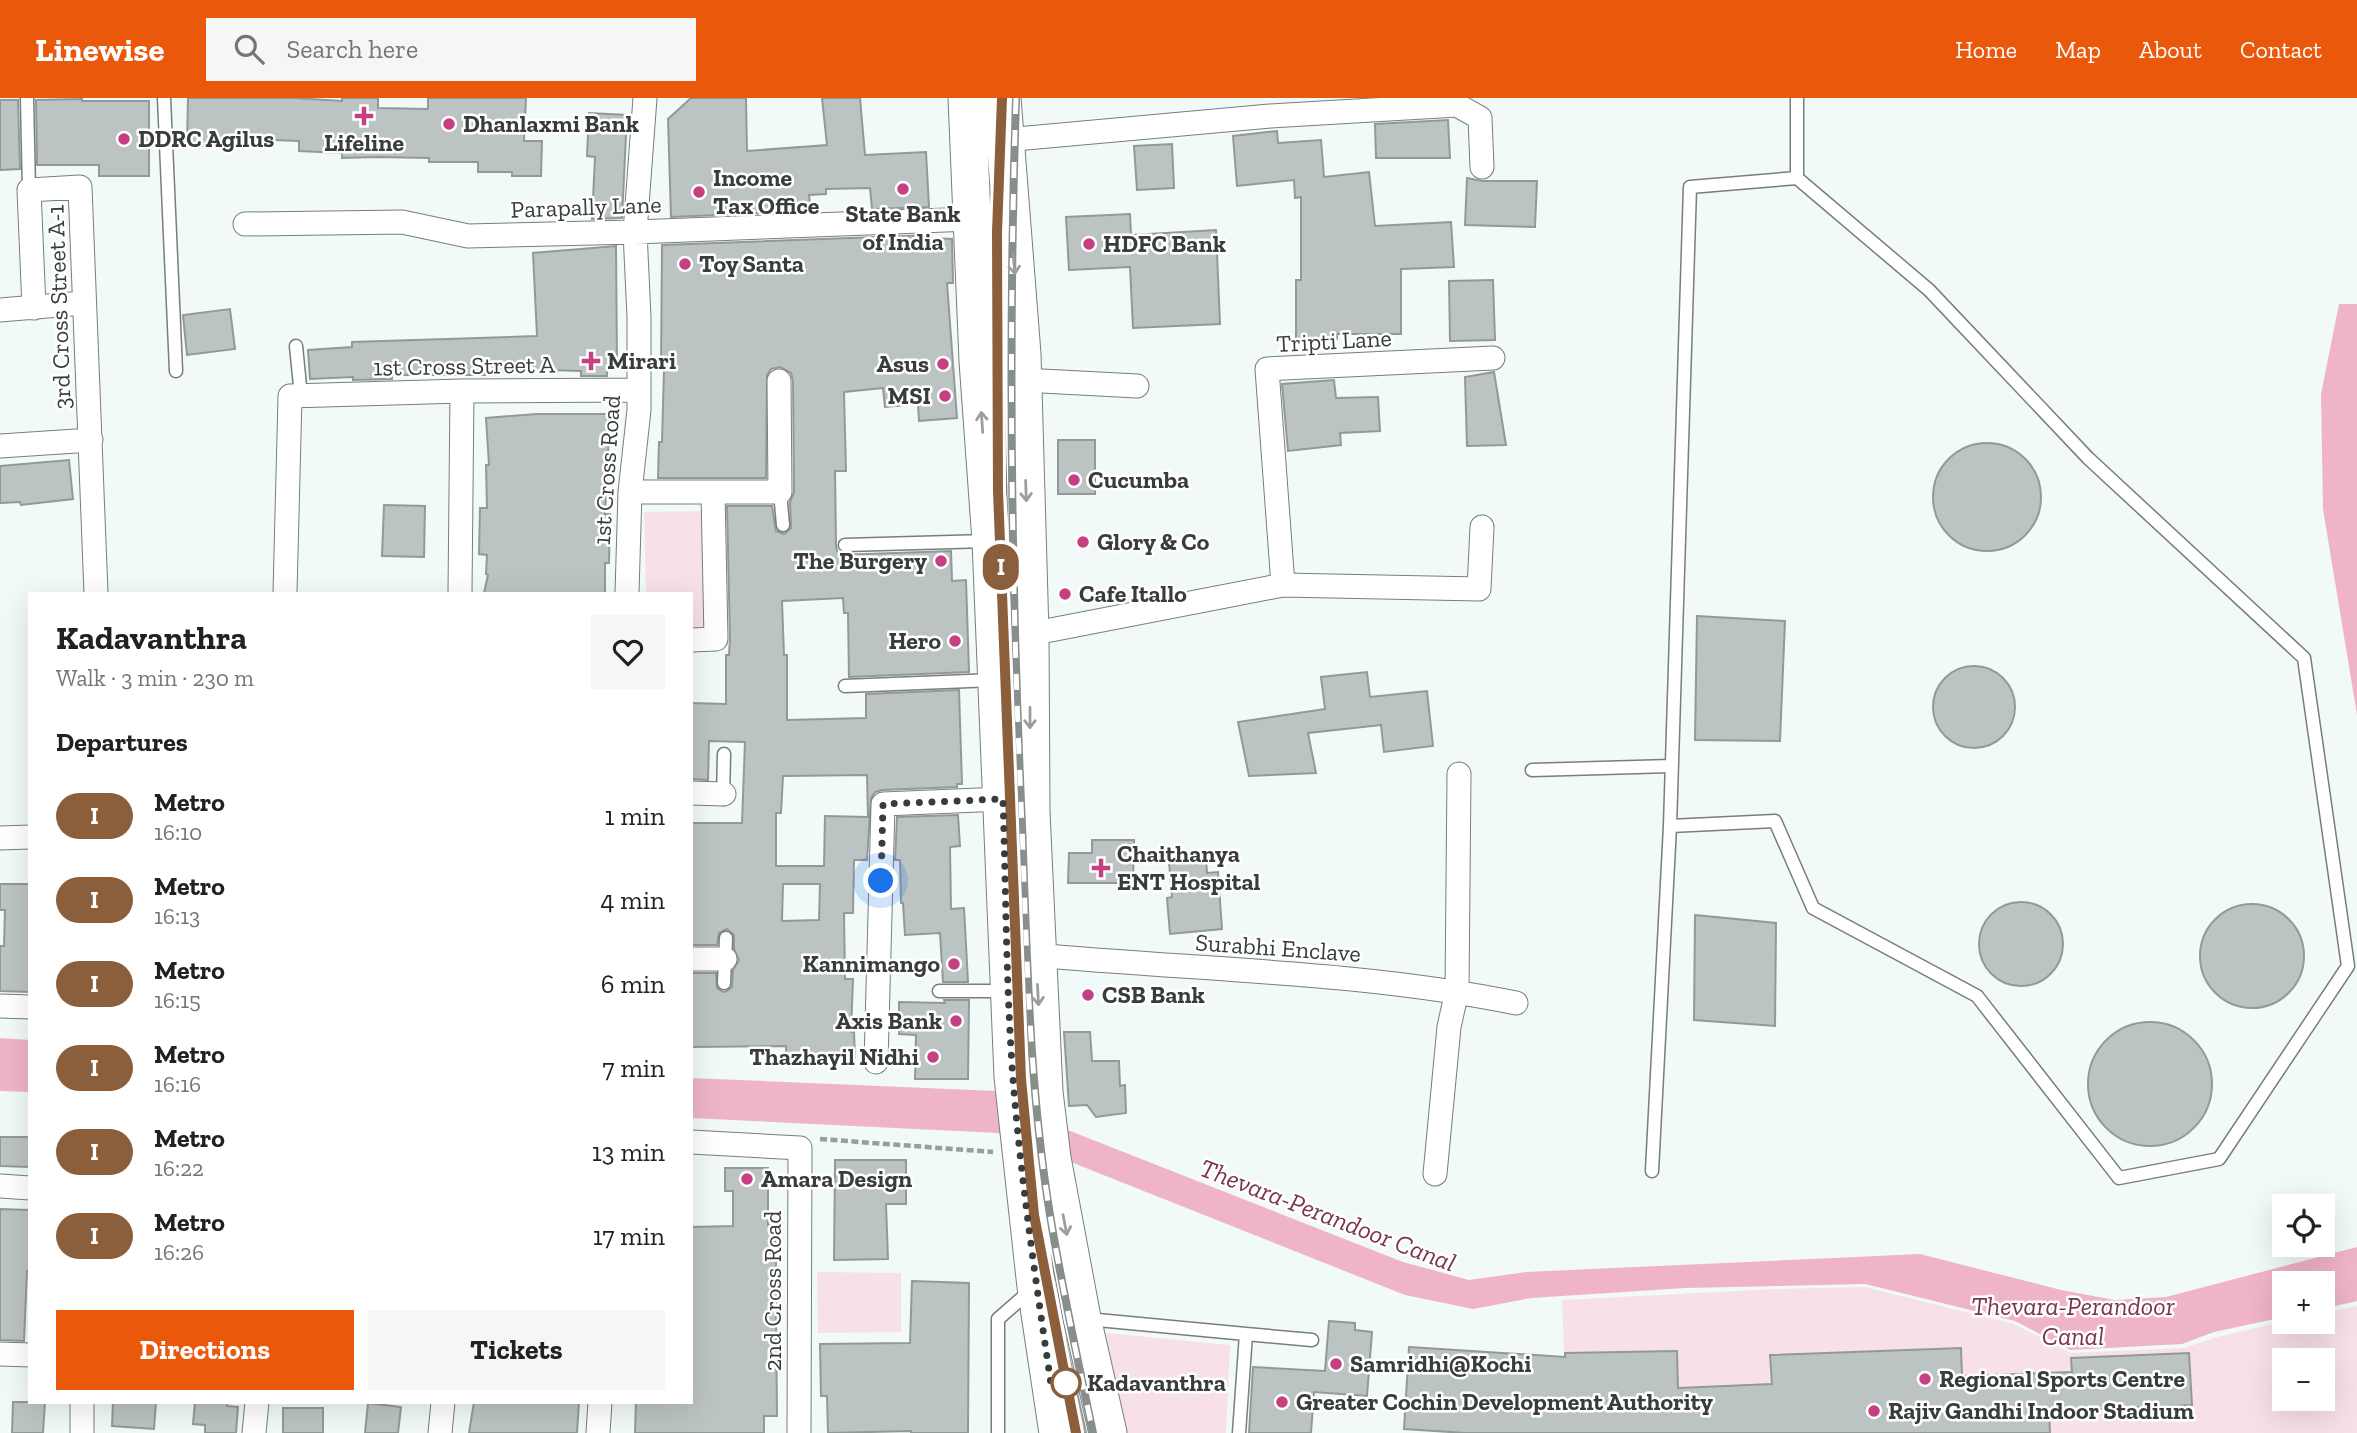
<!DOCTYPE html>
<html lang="en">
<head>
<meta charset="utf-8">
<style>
  :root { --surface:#fff; --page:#f6f6f6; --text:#202124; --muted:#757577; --accent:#ea580c }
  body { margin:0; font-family:"Zilla Slab",serif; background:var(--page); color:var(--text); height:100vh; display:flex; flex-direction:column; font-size:26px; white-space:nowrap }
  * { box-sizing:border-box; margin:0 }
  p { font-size:23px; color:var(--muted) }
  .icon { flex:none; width:38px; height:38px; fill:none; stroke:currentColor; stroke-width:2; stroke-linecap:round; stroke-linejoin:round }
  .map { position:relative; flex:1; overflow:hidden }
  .side { position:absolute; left:28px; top:494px; width:665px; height:812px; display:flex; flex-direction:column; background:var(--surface); border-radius:0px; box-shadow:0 7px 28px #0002 }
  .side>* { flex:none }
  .badge { padding:0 14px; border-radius:23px; font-size:24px; line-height:46px }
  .tools { position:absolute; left:2272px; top:1096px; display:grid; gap:14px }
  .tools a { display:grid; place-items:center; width:63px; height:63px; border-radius:0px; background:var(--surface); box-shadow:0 7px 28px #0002; font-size:35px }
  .you { position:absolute; width:35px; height:35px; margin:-18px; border:5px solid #fff; border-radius:50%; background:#1a73e8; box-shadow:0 0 0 10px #1a73e833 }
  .map>.badge { position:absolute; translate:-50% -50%; box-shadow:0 0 0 4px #fff }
  h2 { padding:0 28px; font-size:26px; line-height:63px }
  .round { display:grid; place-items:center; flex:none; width:74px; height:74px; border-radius:0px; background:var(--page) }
  .overview { display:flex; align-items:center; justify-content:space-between; height:119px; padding:0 28px }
  h1 { font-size:33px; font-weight:700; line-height:52px }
  .primary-button { display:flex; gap:14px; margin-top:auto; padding:14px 28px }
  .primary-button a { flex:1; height:80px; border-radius:0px; background:var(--accent); color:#fff; font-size:28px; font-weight:700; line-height:80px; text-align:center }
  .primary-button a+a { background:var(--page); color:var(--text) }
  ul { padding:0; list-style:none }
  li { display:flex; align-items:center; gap:21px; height:84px; padding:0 28px }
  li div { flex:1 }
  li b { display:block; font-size:26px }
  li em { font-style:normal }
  li .badge { min-width:77px; font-weight:700; text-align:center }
  header { display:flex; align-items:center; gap:42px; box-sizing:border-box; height:98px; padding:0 35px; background:var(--accent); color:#fff }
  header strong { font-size:33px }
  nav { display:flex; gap:38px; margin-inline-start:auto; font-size:24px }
  .search { width:490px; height:63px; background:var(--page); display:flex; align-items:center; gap:18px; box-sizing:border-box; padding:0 24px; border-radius:0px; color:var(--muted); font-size:26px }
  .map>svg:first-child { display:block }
  .green { fill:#f8e0e8; fill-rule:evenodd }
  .water { fill:#efb4ca }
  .building { fill:#bcc4c3; stroke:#929998; stroke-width:2; fill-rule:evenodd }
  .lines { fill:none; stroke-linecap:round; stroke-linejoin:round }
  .service-casing { stroke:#777e7d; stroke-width:15 }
  .minor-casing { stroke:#777e7d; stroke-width:25 }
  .primary-casing { stroke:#777e7d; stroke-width:39 }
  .path { stroke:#969d9b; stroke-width:4.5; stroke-dasharray:7 3.5; stroke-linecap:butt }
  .service { stroke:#fff; stroke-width:12 }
  .minor { stroke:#fff; stroke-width:23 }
  .primary { stroke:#fff; stroke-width:37 }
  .rail-casing { stroke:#878e8c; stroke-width:8 }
  .rail { stroke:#fff; stroke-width:5; stroke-dasharray:16; stroke-linecap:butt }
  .oneway { stroke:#9c9e9d }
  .line-casing { stroke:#fff; stroke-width:16 }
  .line { stroke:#8b5e3c; stroke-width:10 }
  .walk { stroke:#383c3b; stroke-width:7; stroke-dasharray:0 12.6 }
  .poi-dot { fill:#c64081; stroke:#fff; stroke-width:2.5 }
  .stop-dot { fill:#fff; stroke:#8b5e3c; stroke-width:3.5 }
  .labels { text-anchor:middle; stroke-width:5; stroke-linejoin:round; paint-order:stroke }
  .poi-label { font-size:24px; font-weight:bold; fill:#383c3b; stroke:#fff; text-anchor:start }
  .street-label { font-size:24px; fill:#383c3b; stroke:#fff }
  .stop-label { font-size:24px; font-weight:bold; fill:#383c3b; stroke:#fff; text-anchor:start }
  .water-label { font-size:26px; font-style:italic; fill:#793452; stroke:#fff }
</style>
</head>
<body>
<header>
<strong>Linewise</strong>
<div class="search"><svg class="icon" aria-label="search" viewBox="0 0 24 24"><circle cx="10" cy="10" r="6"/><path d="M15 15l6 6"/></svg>Search here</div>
<nav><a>Home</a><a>Map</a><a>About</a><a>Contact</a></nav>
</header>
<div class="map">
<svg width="2357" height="1335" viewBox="0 0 2357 1335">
  <rect width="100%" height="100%" fill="#f1faf8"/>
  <path class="green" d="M 708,413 L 711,535 L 691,535 L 691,495 L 646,495 L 644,414 Z
    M 817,1174 L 901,1175 L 901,1234 L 818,1235 Z
    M 1865,1189 L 2014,1226 L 2071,1255 L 2184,1250 L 2217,1239 L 2287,1223 L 2322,1223 L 2322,1215 L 2357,1208 L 2357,1335 L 1567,1335 L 1562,1202 L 1775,1191 ZM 2284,1262 L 2322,1262 L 2322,1300 L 2284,1300 Z
    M 1106,1235 L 1230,1247 L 1226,1335 L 1126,1335 Z"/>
  <path class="water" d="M 2339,206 L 2357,206 L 2357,617 L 2323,411 L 2321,296 Z
    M 0,940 L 30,942 L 30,994 L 0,993 Z
    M 691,980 L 996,993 L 1055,1027 L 1403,1164 L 1469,1182 L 1526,1174 L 1920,1156 L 2061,1192 L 2115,1202 L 2166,1199 L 2357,1149 L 2357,1203 L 2322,1211 L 2322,1185 L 2284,1185 L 2284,1219 L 2214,1234 L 2182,1246 L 2070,1252 L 2015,1223 L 1865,1186 L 1685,1190 L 1531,1200 L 1473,1211 L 1405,1197 L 998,1035 L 691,1020 Z"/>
  <path class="building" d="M 188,0 L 294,0 L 342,3 L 342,0 L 378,0 L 378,10 L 428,11 L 428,0 L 526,0 L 524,43 L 542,43 L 541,78 L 512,78 L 512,74 L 478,74 L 478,64 L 429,64 L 429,60 L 378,59 L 342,60 L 342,55 L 299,53 L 299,43 L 220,40 L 220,48 L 187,48 Z
    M 691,0 L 746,0 L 747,53 L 827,47 L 822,0 L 860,0 L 865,57 L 926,54 L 929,109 L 872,111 L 870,90 L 826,91 L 826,96 L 809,97 L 811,113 L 671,119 L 668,21 Z
    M 82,1 L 82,3 L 149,3 L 149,78 L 99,78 L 99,67 L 37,67 L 36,2 Z
    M 0,2 L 18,2 L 20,71 L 0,72 Z
    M 589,15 L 627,17 L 622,120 L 592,121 L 595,59 L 587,58 Z
    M 1448,22 L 1450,60 L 1376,60 L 1375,26 Z
    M 1277,33 L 1278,45 L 1321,42 L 1324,79 L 1369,74 L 1375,128 L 1451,124 L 1454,169 L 1401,171 L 1401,236 L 1337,236 L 1337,241 L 1296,241 L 1296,182 L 1301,182 L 1301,99 L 1295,100 L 1294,82 L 1237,88 L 1233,38 Z
    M 1172,46 L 1174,90 L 1137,92 L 1134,48 Z
    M 1467,80 L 1482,83 L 1537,83 L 1535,129 L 1465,127 Z
    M 1130,116 L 1131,137 L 1216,132 L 1220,226 L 1133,230 L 1130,169 L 1069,172 L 1066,119 Z
    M 931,137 L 931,140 L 952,141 L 953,185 L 947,185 L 957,320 L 919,323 L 918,306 L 885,309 L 883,290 L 844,294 L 846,373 L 835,373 L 836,448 L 838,457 L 951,453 L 952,483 L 966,482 L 969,574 L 849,579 L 848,515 L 844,515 L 843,500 L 782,503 L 784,557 L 787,557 L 787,622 L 866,620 L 866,596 L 959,592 L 962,686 L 957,686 L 957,689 L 882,692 L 875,694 L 871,700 L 867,762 L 854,762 L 853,815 L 844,815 L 845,881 L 853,881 L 851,934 L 854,934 L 855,960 L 786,961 L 786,948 L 691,949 L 691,875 L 716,875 L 717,890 L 723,894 L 727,893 L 732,889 L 733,872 L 739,862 L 734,851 L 734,837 L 727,831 L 719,835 L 717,847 L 691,847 L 691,725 L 742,725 L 745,644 L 709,643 L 708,682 L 691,681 L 691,605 L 726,606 L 726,557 L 729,557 L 730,541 L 727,408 L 772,408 L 776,433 L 784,436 L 791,430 L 790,404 L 794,394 L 793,283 L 791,275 L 780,269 L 771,271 L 767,277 L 766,380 L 658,380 L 659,344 L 662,344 L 664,272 L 661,272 L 662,147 ZM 867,677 L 868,719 L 825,718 L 824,768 L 776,768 L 776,715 L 781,715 L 783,678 ZM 783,786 L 820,786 L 819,822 L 782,823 Z
    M 616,148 L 617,267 L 607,267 L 607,278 L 581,278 L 581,273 L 547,272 L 485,274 L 485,277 L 392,277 L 392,281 L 353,282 L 353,279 L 310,281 L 308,252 L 352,249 L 352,244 L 537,238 L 533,155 Z
    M 1493,182 L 1495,242 L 1450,243 L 1449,183 Z
    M 230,211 L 235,251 L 187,257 L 183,217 Z
    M 1494,274 L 1506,347 L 1467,348 L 1465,279 Z
    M 1334,282 L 1336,300 L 1378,299 L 1380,333 L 1340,335 L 1341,347 L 1288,353 L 1282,286 Z
    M 537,316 L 610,316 L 605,416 L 610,416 L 609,465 L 605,465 L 605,495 L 484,495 L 488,477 L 486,476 L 487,457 L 479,456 L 480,410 L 487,410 L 486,367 L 489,367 L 486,320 Z
    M 1058,342 L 1095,342 L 1095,396 L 1058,396 Z
    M1933 399a54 54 0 1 1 108 0a54 54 0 1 1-108 0Z
    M 69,362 L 73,401 L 21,407 L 20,404 L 0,405 L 0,368 Z
    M 384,407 L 425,408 L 424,459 L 382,458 Z
    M 1697,518 L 1785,523 L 1780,643 L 1695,642 Z
    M1933 609a41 41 0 1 1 82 0a41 41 0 1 1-82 0Z
    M 1367,574 L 1370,599 L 1427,593 L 1433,648 L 1384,654 L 1381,627 L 1308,635 L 1316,675 L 1249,678 L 1238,624 L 1325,611 L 1321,579 Z
    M 958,717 L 960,748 L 950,749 L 951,811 L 964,810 L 968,884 L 943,884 L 940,835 L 905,837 L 903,805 L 901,805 L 900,762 L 895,762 L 897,719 Z
    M 1092,742 L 1134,742 L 1133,785 L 1068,785 L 1069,755 L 1092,755 Z
    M 1206,761 L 1207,775 L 1218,774 L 1222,831 L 1170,836 L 1167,800 L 1172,799 L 1169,764 Z
    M 0,786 L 30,786 L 30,894 L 0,893 L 0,848 L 4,848 L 5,812 L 0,812 Z
    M1979 846a42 42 0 1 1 84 0a42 42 0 1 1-84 0Z
    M2200 858a52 52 0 1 1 104 0a52 52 0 1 1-104 0Z
    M 1695,817 L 1776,825 L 1775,928 L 1694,922 Z
    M 944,902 L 969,902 L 968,981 L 915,981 L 916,937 L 899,936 L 899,904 L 945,905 Z
    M2088 986a62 62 0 1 1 124 0a62 62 0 1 1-124 0Z
    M 1064,934 L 1090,934 L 1092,963 L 1119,963 L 1120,988 L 1125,987 L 1126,1015 L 1096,1019 L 1087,1007 L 1069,1008 Z
    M 0,1039 L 30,1039 L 30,1069 L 0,1068 Z
    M 835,1062 L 906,1062 L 906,1106 L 886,1106 L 888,1161 L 834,1162 Z
    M 725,1070 L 768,1070 L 768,1127 L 775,1127 L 776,1169 L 778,1169 L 779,1214 L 776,1214 L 777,1318 L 764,1318 L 764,1335 L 635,1335 L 636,1304 L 691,1304 L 691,1129 L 733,1128 L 733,1093 L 725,1093 Z
    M 0,1111 L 30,1112 L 30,1173 L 27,1173 L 24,1243 L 0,1242 Z
    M 912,1183 L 969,1185 L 968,1335 L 911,1335 L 911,1333 L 828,1335 L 827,1298 L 821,1298 L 820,1246 L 910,1245 Z
    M 1329,1223 L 1355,1225 L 1355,1232 L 1372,1234 L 1367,1298 L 1314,1294 L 1311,1335 L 1249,1335 L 1253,1269 L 1325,1273 Z
    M 1065,1239 L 1086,1335 L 1079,1335 Z
    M 1409,1249 L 1565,1259 L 1565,1255 L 1677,1253 L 1678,1290 L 1772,1286 L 1770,1257 L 1961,1250 L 1962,1278 L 2072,1274 L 2071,1260 L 2189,1255 L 2192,1307 L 2049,1313 L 2050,1335 L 1465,1335 L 1404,1331 Z
    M 13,1304 L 45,1304 L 43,1335 L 12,1335 Z
    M 113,1304 L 156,1304 L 154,1331 L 112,1328 Z
    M 195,1304 L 228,1304 L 227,1308 L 238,1309 L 236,1335 L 205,1335 L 205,1327 L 193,1326 Z
    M 474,1304 L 579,1304 L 577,1335 L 469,1335 Z
    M 368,1305 L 401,1309 L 398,1335 L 365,1335 Z
    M 283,1310 L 323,1310 L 323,1335 L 283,1335 Z"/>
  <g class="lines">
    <defs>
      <path id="service" d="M 27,0 L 29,92
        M 164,0 L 176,273
        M 296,248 L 301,298
        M 780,394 L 783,427
        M 845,447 L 987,443
        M 845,588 L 994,582
        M 1532,672 L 1671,668
        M 723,701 L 724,656
        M 1670,728 L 1775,723 L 1813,810 L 1977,898 L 2119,1080 L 2219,1061 L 2348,868 L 2304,560 L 2088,360 L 1929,192 L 1797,80
        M 724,885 L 726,840
        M 939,893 L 1006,893
        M 1652,1073 L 1670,728 L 1690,89 L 1797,80 L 1797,0
        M 1087,1221 L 1246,1236 L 1239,1335
        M 1246,1236 L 1312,1242
        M 998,1335 L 998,1221 L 1030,1193"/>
      <path id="minor" d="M 1005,42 L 1270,18 L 1457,7 L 1480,20 L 1482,69
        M 245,126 L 402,124 L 468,138 L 635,134 L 972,121
        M 34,210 L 29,92 L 80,89 L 96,495
        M 0,212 L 83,205
        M 1023,282 L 1137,288
        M 0,348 L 91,342
        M 630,394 L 780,394 L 779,283
        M 1283,487 L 1267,271 L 1493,260
        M 285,495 L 290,298 L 462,293 L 638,292
        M 460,495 L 462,293
        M 627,495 L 630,394 L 639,312 L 639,219 L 635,134 L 645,0
        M 1030,536 L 1283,487 L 1479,491 L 1482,429
        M 691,542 L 716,541 L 713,395
        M 691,695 L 724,696
        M 0,740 L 30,739
        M 1036,857 C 1196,872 1358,873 1516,905
        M 691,861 L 725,861
        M 0,908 L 30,909
        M 876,964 L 883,706 L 1003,701
        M 691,1044 L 800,1050 L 799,1335
        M 1435,1076 L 1449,929 L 1457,893 L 1459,676
        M 0,1088 L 30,1090
        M 0,1256 L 30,1257
        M 82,1335 L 82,1304
        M 254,1335 L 257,1304
        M 440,1335 L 443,1304
        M 598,1335 L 600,1304"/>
      <path id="primary" d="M 967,0 L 978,263 L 991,443 L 1013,979 L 1036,1189 L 1058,1335
        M 1002,0 L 1022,256 L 1030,536 L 1031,714 L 1044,994 L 1052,1060 L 1082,1220 L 1108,1335"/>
    </defs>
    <use href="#service" class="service-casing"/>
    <use href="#minor" class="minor-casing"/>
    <use href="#primary" class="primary-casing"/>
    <path class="path" d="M 820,1041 L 993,1054"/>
    <use href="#service" class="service"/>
    <use href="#minor" class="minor"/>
    <use href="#primary" class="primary"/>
    <defs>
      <path id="rail" d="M 1002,0 L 997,134 L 998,393 L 1021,981 L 1034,1117 L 1075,1335
        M 1016,0 C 1008,242 1011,485 1022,727 C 1027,857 1029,988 1050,1117 C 1062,1190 1078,1263 1093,1335"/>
    </defs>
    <use href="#rail" class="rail-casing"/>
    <use href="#rail" class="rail"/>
  </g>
  <defs><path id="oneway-shaft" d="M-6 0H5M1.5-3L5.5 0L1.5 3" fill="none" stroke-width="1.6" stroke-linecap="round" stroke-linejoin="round" transform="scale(1.75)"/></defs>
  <g class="oneway">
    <use href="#oneway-shaft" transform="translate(1014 166) rotate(85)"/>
    <use href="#oneway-shaft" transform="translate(982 324) rotate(-94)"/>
    <use href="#oneway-shaft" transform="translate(1026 393) rotate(88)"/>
    <use href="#oneway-shaft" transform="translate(1030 620) rotate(90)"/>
    <use href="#oneway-shaft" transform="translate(1038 897) rotate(87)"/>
    <use href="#oneway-shaft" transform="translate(1065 1127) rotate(79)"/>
  </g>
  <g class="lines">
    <defs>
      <path id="line" d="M 1002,0 L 997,134 L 998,393 L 1021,981 L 1034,1117 L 1076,1335"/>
    </defs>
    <use href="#line" class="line-casing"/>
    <use href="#line" class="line"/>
    <path class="walk" d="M 881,783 L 883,706 L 1003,701 C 1006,794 1006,888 1013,981 C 1021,1083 1036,1185 1051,1286 L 1066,1285"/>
  </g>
  <g class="poi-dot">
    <path d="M360.5 7.5h7v7h7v7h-7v7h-7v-7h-7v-7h7z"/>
    <circle cx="449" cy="26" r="7"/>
    <circle cx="124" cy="41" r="7"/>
    <circle cx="903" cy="91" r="7"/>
    <circle cx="699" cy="94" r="7"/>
    <circle cx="1089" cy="146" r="7"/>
    <circle cx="685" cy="166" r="7"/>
    <path d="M587.5 252.5h7v7h7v7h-7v7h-7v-7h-7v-7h7z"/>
    <circle cx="943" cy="266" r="7"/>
    <circle cx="945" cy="298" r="7"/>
    <circle cx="1074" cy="382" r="7"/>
    <circle cx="1083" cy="444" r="7"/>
    <circle cx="941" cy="463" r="7"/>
    <circle cx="1065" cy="496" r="7"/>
    <circle cx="955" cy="543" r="7"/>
    <path d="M1097.5 759.5h7v7h7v7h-7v7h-7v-7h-7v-7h7z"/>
    <circle cx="954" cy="866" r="7"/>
    <circle cx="1088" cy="897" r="7"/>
    <circle cx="956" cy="923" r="7"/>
    <circle cx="933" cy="959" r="7"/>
    <circle cx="747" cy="1081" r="7"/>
    <circle cx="1336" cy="1266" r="7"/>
    <circle cx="1925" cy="1281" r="7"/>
    <circle cx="1282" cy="1304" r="7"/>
    <circle cx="1874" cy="1313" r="7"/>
  </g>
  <circle class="stop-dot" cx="1066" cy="1285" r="14"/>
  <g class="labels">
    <g class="poi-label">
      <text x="463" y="34">Dhanlaxmi Bank</text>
      <text x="138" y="49">DDRC Agilus</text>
      <text x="364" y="53" text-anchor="middle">Lifeline</text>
      <text x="713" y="88">Income<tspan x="713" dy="28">Tax Office</tspan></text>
      <text x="903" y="124" text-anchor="middle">State Bank<tspan x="903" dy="28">of India</tspan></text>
      <text x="1103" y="154">HDFC Bank</text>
      <text x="699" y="174">Toy Santa</text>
      <text x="607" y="271">Mirari</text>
      <text x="929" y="274" text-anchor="end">Asus</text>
      <text x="931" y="306" text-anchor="end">MSI</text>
      <text x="1088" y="390">Cucumba</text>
      <text x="1097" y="452">Glory &amp; Co</text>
      <text x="927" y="471" text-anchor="end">The Burgery</text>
      <text x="1079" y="504">Cafe Itallo</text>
      <text x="941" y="551" text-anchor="end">Hero</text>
      <text x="1117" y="764">Chaithanya<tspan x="1117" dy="28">ENT Hospital</tspan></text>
      <text x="940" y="874" text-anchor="end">Kannimango</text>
      <text x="1102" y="905">CSB Bank</text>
      <text x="942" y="931" text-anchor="end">Axis Bank</text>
      <text x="919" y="967" text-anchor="end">Thazhayil Nidhi</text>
      <text x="761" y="1089">Amara Design</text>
      <text x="1350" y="1274">Samridhi@Kochi</text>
      <text x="1939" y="1289">Regional Sports Centre</text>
      <text x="1296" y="1312">Greater Cochin Development Authority</text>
      <text x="1888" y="1321">Rajiv Gandhi Indoor Stadium</text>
    </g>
    <g class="street-label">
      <text transform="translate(586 109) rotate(-2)" y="8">Parapally Lane</text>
      <text transform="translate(59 209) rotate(-92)" y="8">3rd Cross Street A-1</text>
      <text transform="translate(1334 243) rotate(-3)" y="8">Tripti Lane</text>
      <text transform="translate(464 268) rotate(-1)" y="8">1st Cross Street A</text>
      <text transform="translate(607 372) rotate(-86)" y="8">1st Cross Road</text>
      <text transform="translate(1278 850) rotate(4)" y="8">Surabhi Enclave</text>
      <text transform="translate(773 1193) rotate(-90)" y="8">2nd Cross Road</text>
    </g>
    <g class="stop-label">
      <text x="1087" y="1293">Kadavanthra</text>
    </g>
    <g class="water-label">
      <text transform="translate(1328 1117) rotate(21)" y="9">Thevara-Perandoor Canal</text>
      <text x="2073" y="1217">Thevara-Perandoor<tspan x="2073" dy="30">Canal</tspan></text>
    </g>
  </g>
</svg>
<div class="tools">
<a><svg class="icon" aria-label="locate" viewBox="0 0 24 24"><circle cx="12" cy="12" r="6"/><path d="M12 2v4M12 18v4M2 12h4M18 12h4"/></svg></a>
<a>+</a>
<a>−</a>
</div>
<div class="you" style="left:881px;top:783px"></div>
<b class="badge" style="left:1001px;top:469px;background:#8b5e3c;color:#fff">I</b>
<section class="side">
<div class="overview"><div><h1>Kadavanthra</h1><p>Walk · 3 min · 230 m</p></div><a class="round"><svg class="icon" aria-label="heart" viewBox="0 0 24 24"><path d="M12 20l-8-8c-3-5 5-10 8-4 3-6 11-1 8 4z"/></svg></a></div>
<h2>Departures</h2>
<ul>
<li><span class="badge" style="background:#8b5e3c;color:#fff">I</span><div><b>Metro</b><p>16:10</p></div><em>1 min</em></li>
<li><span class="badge" style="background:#8b5e3c;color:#fff">I</span><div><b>Metro</b><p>16:13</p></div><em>4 min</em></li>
<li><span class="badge" style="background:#8b5e3c;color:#fff">I</span><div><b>Metro</b><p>16:15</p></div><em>6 min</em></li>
<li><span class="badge" style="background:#8b5e3c;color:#fff">I</span><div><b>Metro</b><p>16:16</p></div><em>7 min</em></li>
<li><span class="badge" style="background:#8b5e3c;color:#fff">I</span><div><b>Metro</b><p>16:22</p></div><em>13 min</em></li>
<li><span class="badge" style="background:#8b5e3c;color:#fff">I</span><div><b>Metro</b><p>16:26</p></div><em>17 min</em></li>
</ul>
<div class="primary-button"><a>Directions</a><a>Tickets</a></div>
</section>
</div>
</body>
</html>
